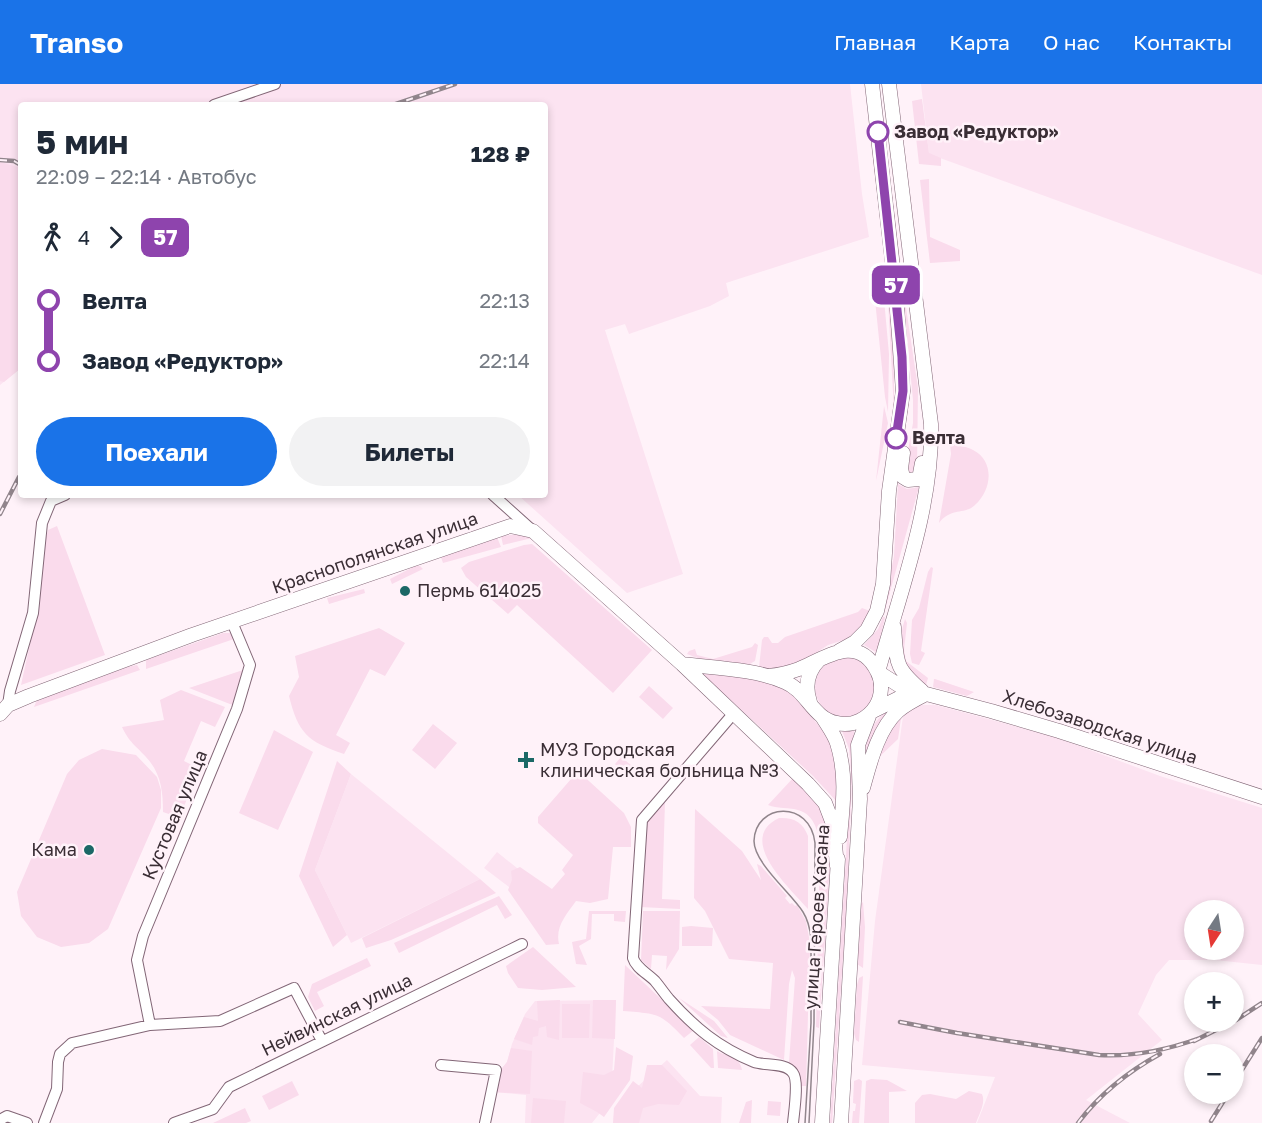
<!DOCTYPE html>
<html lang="ru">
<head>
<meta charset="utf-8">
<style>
  :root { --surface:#fff; --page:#f2f2f3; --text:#1f2937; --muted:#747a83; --accent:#1a73e8 }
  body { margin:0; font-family:"Golos Text",sans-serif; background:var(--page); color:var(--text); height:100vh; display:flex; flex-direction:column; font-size:22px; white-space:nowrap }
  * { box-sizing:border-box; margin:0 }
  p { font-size:20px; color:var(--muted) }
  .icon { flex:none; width:33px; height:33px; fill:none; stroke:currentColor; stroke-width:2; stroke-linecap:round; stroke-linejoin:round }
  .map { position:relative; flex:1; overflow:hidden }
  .sheet { position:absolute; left:18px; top:18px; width:530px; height:396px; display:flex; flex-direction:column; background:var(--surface); border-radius:6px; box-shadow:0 3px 9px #0003 }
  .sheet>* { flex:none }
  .badge { padding:0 12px; border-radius:9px; font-size:21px; line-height:39px }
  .needle { width:39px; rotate:192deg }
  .controls { position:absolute; left:1184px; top:816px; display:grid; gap:12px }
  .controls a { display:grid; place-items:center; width:60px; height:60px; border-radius:50%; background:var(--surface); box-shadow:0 3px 9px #0003; font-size:30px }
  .map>.badge { position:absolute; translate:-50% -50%; box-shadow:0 0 0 3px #fff }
  .legs { display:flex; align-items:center; gap:9px; height:66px; padding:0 18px; font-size:20px }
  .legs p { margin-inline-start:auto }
  .head { display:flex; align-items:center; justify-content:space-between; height:102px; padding:0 18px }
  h1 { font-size:33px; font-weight:700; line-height:45px }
  .button { display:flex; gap:12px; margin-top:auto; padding:12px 18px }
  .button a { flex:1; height:69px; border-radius:36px; background:var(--accent); color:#fff; font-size:24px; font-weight:700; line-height:69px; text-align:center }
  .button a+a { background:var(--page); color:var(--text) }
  ul { padding:0 18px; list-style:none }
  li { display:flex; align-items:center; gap:21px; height:60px; font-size:22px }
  li i { display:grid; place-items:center; width:9px; height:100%; margin:0 8px; background:currentColor }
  li i::after { content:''; width:15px; height:15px; margin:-8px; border:4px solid; border-radius:50%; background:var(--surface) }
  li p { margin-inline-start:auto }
  li:first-child i { background:linear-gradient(#0000 50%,currentColor 0) }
  li:last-child i { background:linear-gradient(currentColor 50%,#0000 0) }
  header { display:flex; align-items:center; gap:36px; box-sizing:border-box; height:84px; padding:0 30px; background:var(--accent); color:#fff }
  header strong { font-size:28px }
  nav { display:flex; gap:33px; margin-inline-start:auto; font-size:21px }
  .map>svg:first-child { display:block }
  .built { fill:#fce3f1; fill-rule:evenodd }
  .green { fill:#fadbec }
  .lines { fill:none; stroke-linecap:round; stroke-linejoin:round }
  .minor-casing { stroke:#826676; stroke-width:12 }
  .major-casing { stroke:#826676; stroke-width:15 }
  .minor { stroke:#fff; stroke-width:10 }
  .major { stroke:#fff; stroke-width:14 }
  .tram { stroke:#91858c; stroke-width:1.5 }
  .rail-casing { stroke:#91858c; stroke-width:4.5 }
  .rail { stroke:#fff2f9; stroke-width:2; stroke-dasharray:7; stroke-linecap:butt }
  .line-1-casing { stroke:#fff; stroke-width:14 }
  .line-1 { stroke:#8e44ad; stroke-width:9 }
  .stop-1-dot { fill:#fff; stroke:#8e44ad; stroke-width:3 }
  .poi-dot { fill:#1b6866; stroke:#fff2f9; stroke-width:2 }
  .labels { text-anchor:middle; stroke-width:5; stroke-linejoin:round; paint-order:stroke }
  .stop-label { font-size:18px; font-weight:bold; fill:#3a2e35; stroke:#fff2f9; text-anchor:start }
  .street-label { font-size:18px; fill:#3a2e35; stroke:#fff2f9 }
  .poi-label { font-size:18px; fill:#3a2e35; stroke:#fff2f9; text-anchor:start }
</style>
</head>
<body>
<header>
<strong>Transo</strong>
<nav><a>Главная</a><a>Карта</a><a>О нас</a><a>Контакты</a></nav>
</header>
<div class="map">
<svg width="1262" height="1039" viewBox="0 0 1262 1039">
  <rect width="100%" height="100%" fill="#fff2f9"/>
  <path class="built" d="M 0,0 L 850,0 L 862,110 L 869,153 L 726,199 L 729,212 L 710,222 L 629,250 L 625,240 L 605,246 L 683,490 L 627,509 L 518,411 L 544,411 L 544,21 L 21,21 L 21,284 L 0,301 Z
    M 921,0 L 1262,0 L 1262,191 L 929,70 Z
    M 916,621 L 936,621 L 1055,653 L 1160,692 L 1262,724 L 1262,881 L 1215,876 L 1169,876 L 1156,891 L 1138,930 L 1162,956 L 1086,1016 L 1130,1039 L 977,1039 L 995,993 L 862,981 L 875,837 L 904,625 ZM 1194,826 L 1233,826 L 1233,866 L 1194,866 Z
    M 351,690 L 480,795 L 351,859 L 315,786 Z
    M 497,768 L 538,801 L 526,816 L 484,784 Z
    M 616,916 L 611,1015 L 592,1039 L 525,1039 L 526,1011 L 494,1008 L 499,988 L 507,978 L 512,960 L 525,930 L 535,917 Z
    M 667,976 L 700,1012 L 722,1013 L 721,1039 L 617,1039 L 617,1021 Z"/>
  <path class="green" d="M 922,15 L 929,69 L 941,74 L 941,82 L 919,80 L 912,17 Z
    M 0,78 L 21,84 L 21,284 L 4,298 L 0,297 Z
    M 929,95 L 930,153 L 960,166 L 960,177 L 930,179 L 920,96 Z
    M 901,190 L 918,304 L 917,384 L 915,390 L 910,392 L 905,383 L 913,339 L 913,316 Z
    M 884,215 L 889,270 L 888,328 L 885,313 L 875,216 Z
    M 888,217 L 890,220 L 894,282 L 894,327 Z
    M 884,322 L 888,339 L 876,397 Z
    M 950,360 C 957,362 967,362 973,366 C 995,377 992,406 975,421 C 965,431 951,423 939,439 L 951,370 Z
    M 898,400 L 907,405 L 919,403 L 885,526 L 883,526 L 894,472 Z
    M 57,442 L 105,571 L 21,601 L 34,542 L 46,453 L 48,446 Z
    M 522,450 L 532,454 L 503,461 L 501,452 Z
    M 497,453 L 501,463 L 443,479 L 441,473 Z
    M 532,460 L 652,566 L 613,609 L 517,521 L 508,530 L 466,493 L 461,484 L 469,478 L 524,461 Z
    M 415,482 L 420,482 L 423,485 L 392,500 L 390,495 Z
    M 931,483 L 933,484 L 921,567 L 925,569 L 919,581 L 912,579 L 910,570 L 912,536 L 919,524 L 928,488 Z
    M 364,505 L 365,509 L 329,520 L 327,514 Z
    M 862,524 L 870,527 L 865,539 L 847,555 L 828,561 L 793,584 L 763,586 L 759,583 L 762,556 L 764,553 L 768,553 L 772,559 L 778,559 L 785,553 L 858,528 Z
    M 883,533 L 885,533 L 877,569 L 864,561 L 878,545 Z
    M 905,535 L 907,539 L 904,566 L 906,577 L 928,594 L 926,601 C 898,591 897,560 905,535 Z
    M 379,544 L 405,559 L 385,592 L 370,585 L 336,651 L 350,659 L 344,670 C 308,658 298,649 289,612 L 299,593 L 295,572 Z
    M 223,549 L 231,549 L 234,555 L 146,585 L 146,576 Z
    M 755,559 L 758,561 L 755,577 L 748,581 L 700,575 L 687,570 L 689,567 L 695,565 L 697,571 L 713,575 L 752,563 Z
    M815 603a30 30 0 1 1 60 0a30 30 0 1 1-60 0Z
    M 137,581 L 140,586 L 34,623 L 37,616 L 127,583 Z
    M 246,585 L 235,622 L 189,604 Z
    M 699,587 L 785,600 L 828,653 L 838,680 L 838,719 L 813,692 Z
    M 934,595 L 935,595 L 974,608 L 967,612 L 933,603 Z
    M 649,602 L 673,624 L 663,635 L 639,613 Z
    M 181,606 L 225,623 L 215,643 L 201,637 L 184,677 L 198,684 L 180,734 L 163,728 C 163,707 161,689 146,673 C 135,661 129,658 122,643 L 164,636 L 160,616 Z
    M 896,620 L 866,671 C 865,647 877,633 896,620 Z
    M 902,628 L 898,655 L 874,678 L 884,657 Z
    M 433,640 L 457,659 L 435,685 L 412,666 Z
    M 274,646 L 313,668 L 278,746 L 239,729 Z
    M 842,647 L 854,647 L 847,815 L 832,1039 L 830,1039 L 851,688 L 849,665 Z
    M 102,665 L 136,671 L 157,693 L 161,706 L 161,724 L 108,845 L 89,859 L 61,863 L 37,853 L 21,832 L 17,808 L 67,690 L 79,676 Z
    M 621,673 L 631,681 L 623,690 L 615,680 Z
    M 337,677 L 351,690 L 315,786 L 347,851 L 333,863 L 299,792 Z
    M 578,687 L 624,729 L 631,743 L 631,763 L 613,763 L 608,815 L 590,819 L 576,817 C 566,831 555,843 559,860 L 546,861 L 508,806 L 512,796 L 511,787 L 520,783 L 552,805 L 565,790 L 562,786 L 573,771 L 538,739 L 538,733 Z
    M 794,693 L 828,731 L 831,767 L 819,944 L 816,943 L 820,757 C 814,733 808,725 783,724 C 777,723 773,723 768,721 Z
    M 665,718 L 662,815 L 680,816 L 680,825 L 640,823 L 646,740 L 656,725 Z
    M 695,725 L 742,767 L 761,796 L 757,780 L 761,782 L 787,812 L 785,814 L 790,820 L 792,819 L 795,822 L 797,821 L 806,837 L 810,859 L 806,1002 L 801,1002 L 789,979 L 795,894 L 792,886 L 789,900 L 784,976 L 730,951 L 718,936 L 701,922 L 770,925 L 773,879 L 729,875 L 705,827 L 694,814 Z
    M 779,734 C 793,733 803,738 808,752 L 808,825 C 790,804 735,755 779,734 Z
    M 480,795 L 496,809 L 391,856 L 366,864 L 362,854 Z
    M 499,812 L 512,831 L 505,835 L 497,821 L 399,869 L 394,859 Z
    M 863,818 L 865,843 L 863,884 L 857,880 L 861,820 Z
    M 589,827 L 626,827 L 625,838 L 614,837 L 614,830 L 592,830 L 591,855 L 579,862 L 587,881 L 576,880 L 572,858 L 586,855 Z
    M 643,827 L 680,827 L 679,865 L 666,886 L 667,872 L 652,871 L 651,885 L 641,876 Z
    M 691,842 L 713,844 L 712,862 L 682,862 L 682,843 Z
    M 533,863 L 576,903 L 542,906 L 518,904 L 508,889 L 506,882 Z
    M 367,874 L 371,882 L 317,908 L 324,922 L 315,927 L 308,913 L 312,900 Z
    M 625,881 L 694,946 L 684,954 C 659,928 658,930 623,927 Z
    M 863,892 L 859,958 L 856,956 L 854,949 L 857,901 L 859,894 Z
    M 679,914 L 714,937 L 728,954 L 721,952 Z
    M 560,916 L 559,956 L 547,953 L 546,942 L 539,944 L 538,952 L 533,953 L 532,961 L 514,955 L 524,933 L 538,937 L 537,917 Z
    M 593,916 L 616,916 L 615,955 L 592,954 Z
    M 562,920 L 590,920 L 589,954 L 562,954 Z
    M 699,953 L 713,965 L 714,984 L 711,984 L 690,961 Z
    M 616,963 L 633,972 L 630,996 L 604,1033 L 597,1028 L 580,1019 L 583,988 L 604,991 L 614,986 Z
    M 511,964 L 532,967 L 530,1010 L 494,1008 L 499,988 L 507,978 Z
    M 717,967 C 727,973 740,972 742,986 L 718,984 Z
    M 647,981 L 662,981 L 687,1007 L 679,1021 L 658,1020 L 643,1024 L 639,1039 L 613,1039 L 614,1024 L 633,997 L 642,1004 Z
    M 859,995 L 862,997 L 859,1039 L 852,1039 L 853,1027 L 855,1027 L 856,1020 L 853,1019 L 854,997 Z
    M 871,995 L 887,996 L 907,1007 L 889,1008 L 889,1039 L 864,1039 L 866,997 Z
    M 292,997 L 299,1011 L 269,1026 L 262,1012 Z
    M 969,1007 L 982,1010 C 986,1019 979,1030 976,1039 L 915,1039 L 915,1019 L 922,1011 L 930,1010 L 956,1015 Z
    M 533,1014 L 566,1017 L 564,1039 L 531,1039 Z
    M 752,1016 L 751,1039 L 739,1039 L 746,1018 Z
    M 768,1017 L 781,1018 L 780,1032 L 767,1031 Z
    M 245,1024 L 251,1037 L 246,1039 L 213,1039 Z"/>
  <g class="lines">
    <defs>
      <path id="minor" d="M 214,21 L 275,0
        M 493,411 L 533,447
        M 8,621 L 10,607 L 33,529 L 42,439 L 51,417 L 65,411
        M 733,630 L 642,736 L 633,874 C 636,884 647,889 655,897 C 660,903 664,909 669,915 C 695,944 718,963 754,978 C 764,982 786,978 793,989 C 799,997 794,1028 793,1039
        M 150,941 L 137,876 L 143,852 L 237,625 L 250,581 L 232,538
        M 441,981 L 496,986 L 485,1039
        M 0,1036 L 7,1032 L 27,1039
        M 44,1039 L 57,1005 L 58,978 L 60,970 L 72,959 L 150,941 L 220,937 L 294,904 L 322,957
        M 174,1039 L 213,1025 L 229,1003 L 522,860"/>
      <path id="major" d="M 903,369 L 901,385 L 903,393 L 908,396 L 919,395 L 922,379
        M 894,543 C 897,579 894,583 922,607
        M 839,567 L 855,558 L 867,546 L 877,527 L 883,500 L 889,407 L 903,307 L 896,210 L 872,0
        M 682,580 C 714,584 755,585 785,598 C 807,607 813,635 837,639 C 852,643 868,635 876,622 C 882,612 883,598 877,587 C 858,549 825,574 799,585 C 788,589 778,591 768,592
        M 878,588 C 900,508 933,423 931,340 L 889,0
        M 878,588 L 900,602 L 911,606 L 991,627 L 1059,647 L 1262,713
        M 810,618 C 805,603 807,588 819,576
        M 873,627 L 899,614 L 915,612
        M 0,630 L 8,621 L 29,612 L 192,551 L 510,442 L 533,447 L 682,580 L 808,700 L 825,719 L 833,740 L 837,782
        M 823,634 C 828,642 834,650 837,659 C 847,690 843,721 840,753
        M 863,704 C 870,679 878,645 898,627 C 906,620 916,615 926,610
        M 822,1039 L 838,775
        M 841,1039 L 860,715 L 858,661 L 869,632"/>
    </defs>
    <use href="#minor" class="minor-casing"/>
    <use href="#major" class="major-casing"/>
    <use href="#minor" class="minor"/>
    <use href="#major" class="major"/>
    <path class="tram" d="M 805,1039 L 811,939 L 811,854 C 810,845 808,836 803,828 C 791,809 754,779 754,757 C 755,719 810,715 815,759 L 814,939 L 809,1039"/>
    <defs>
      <path id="rail" d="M 393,21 L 455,0
        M 0,76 L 14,77 L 21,81
        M 0,430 L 19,393
        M 900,938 L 957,949 L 1099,971 C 1135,973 1167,966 1200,954
        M 1194,957 L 1236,936 L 1262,919
        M 1233,1000 L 1262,954
        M 1211,1037 L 1228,1010
        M 1078,1039 C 1099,1011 1129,987 1160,970"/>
    </defs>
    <use href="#rail" class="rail-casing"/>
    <use href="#rail" class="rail"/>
  </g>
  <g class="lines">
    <defs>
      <path id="line-1" d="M 878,48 L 902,273 L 903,307 L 896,354"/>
    </defs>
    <use href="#line-1" class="line-1-casing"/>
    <use href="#line-1" class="line-1"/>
  </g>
  <g class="stop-1-dot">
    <circle cx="878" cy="48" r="10"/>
    <circle cx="896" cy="354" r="10"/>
  </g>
  <g class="poi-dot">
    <circle cx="405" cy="507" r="6"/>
    <path d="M523 667h6v6h6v6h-6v6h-6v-6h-6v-6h6z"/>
    <circle cx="89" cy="766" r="6"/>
  </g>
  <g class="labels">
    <g class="stop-label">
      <text x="894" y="54">Завод «Редуктор»</text>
      <text x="912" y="360">Велта</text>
    </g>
    <g class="street-label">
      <text transform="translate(375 469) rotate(-19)" y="6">Краснополянская улица</text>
      <text transform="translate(1100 643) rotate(18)" y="6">Хлебозаводская улица</text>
      <text transform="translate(175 731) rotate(-67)" y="6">Кустовая улица</text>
      <text transform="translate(817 833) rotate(-86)" y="6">улица Героев Хасана</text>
      <text transform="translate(337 931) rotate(-26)" y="6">Нейвинская улица</text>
    </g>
    <g class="poi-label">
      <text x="417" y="513">Пермь 614025</text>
      <text x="540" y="672">МУЗ Городская<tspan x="540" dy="21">клиническая больница №3</tspan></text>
      <text x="77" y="772" text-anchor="end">Кама</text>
    </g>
  </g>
</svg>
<div class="controls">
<a><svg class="needle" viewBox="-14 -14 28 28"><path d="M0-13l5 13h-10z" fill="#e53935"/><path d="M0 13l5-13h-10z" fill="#747a83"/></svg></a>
<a>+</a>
<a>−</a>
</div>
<b class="badge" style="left:896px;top:201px;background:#8e44ad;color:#fff">57</b>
<section class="sheet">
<div class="head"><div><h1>5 мин</h1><p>22:09 – 22:14 · Автобус</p></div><b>128 ₽</b></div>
<div class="legs"><svg class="icon" aria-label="walk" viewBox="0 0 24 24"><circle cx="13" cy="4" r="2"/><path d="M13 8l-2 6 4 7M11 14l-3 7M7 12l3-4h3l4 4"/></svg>4<svg class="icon" aria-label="forward" viewBox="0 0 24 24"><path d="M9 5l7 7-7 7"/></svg><b class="badge" style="background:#8e44ad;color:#fff">57</b></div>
<ul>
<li><i style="color:#8e44ad"></i><b>Велта</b><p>22:13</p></li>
<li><i style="color:#8e44ad"></i><b>Завод «Редуктор»</b><p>22:14</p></li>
</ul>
<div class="button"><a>Поехали</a><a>Билеты</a></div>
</section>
</div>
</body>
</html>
